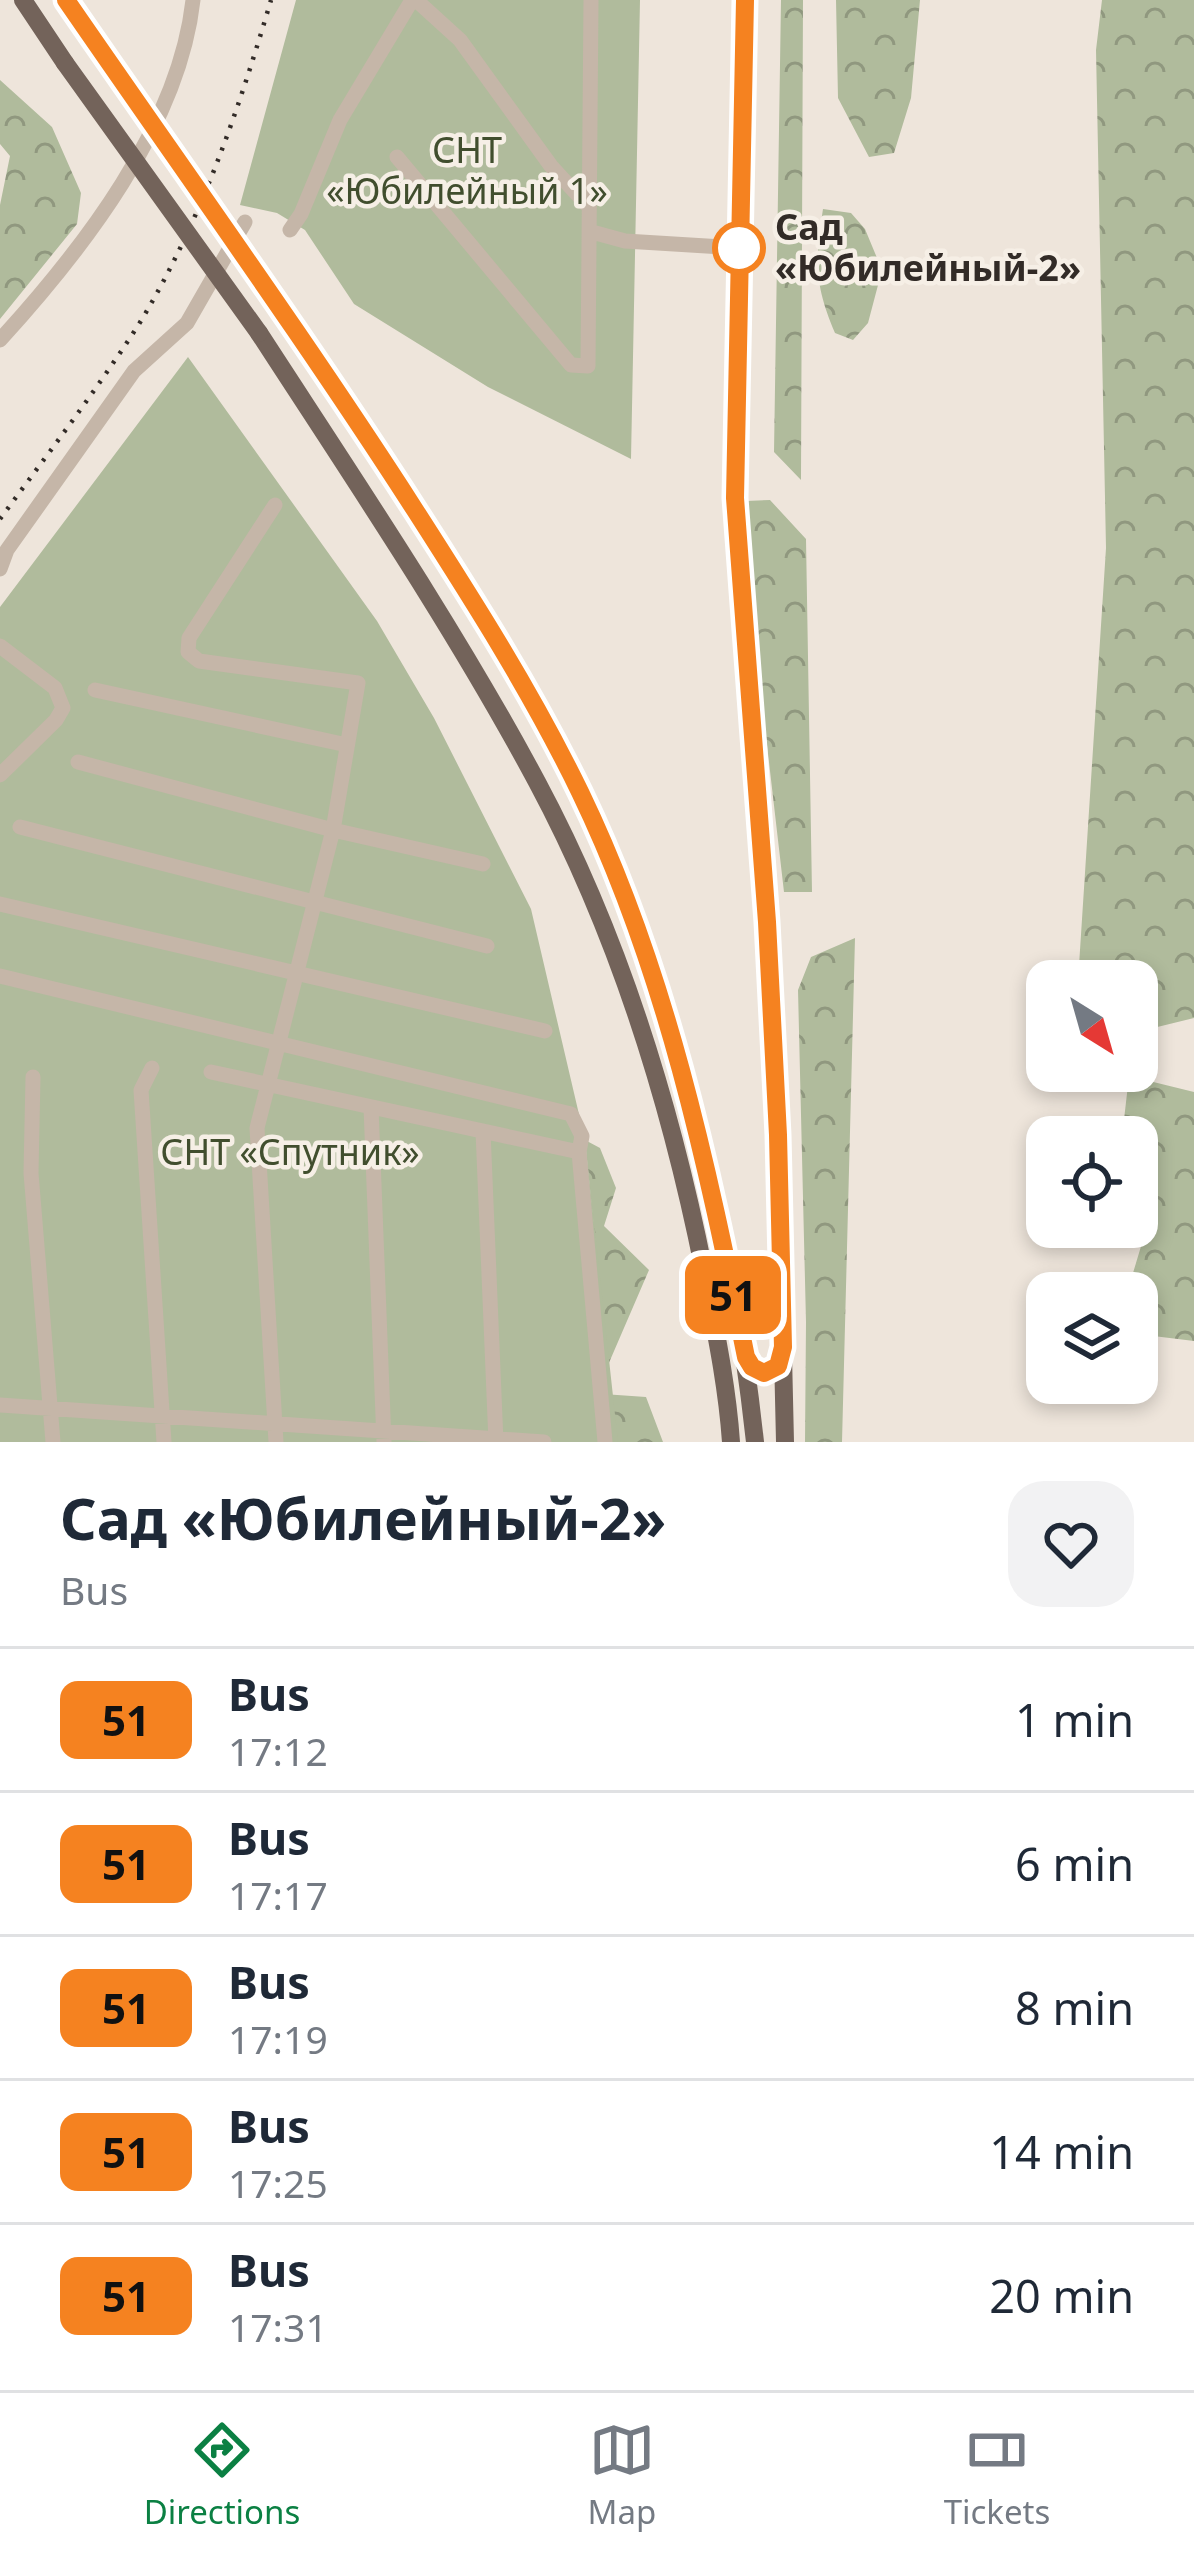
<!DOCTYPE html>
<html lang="en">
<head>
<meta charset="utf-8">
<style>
  :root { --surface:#fff; --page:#f2f2f3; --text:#1f2937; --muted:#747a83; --line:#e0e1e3; --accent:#0b8043 }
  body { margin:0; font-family:"Noto Sans",sans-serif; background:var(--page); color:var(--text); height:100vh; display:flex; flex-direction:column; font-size:45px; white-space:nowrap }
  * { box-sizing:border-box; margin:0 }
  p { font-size:39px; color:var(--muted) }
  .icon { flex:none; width:66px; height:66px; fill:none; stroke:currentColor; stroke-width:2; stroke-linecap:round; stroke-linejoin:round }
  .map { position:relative; height:1442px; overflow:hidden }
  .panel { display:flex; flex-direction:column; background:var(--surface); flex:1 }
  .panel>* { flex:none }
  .badge { padding:0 24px; border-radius:18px; font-size:42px; line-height:78px }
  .needle { width:78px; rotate:143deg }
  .tools { position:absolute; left:1026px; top:960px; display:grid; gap:24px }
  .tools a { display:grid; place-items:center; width:132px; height:132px; border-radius:24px; background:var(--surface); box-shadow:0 6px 18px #0003; font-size:60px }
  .map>.badge { position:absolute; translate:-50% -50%; box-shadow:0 0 0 6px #fff }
  .round { display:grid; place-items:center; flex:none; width:126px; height:126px; border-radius:36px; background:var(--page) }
  .head { display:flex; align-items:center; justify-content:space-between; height:204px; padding:0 60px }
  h1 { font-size:57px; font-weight:700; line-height:90px }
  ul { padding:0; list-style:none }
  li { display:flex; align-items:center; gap:36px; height:144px; padding:0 60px; border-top:3px solid var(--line) }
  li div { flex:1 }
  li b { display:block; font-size:45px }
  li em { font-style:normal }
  li .badge { min-width:132px; font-weight:700; text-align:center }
  .menu { display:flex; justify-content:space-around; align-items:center; height:168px; border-top:3px solid var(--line); background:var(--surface); font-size:33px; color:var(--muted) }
  .menu a { display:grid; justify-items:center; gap:6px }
  .menu .current { color:var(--accent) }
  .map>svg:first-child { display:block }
  .forest { fill:url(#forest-crowns) }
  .garden { fill:#b0bb9c }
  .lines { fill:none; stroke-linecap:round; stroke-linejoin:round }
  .minor { stroke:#c5b6a8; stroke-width:15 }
  .major { stroke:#73635a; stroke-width:18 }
  .rail { stroke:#322b27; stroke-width:4.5; stroke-dasharray:3 9; stroke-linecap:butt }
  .major-bridge { stroke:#73635a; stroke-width:18 }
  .line-casing { stroke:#fff; stroke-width:27 }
  .line { stroke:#f58220; stroke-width:18 }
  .stop-dot { fill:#fff; stroke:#f58220; stroke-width:6 }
  .labels { text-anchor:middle; stroke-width:9; stroke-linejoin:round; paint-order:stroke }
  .park-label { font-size:36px; fill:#414e2e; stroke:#f6efe6 }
  .stop-label { font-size:36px; font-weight:bold; fill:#322b27; stroke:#f6efe6; text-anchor:start }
</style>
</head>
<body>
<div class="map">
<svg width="1194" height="1442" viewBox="0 0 1194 1442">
  <defs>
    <pattern id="forest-crowns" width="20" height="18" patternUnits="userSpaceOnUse" patternTransform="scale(3)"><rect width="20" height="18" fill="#b0bb9c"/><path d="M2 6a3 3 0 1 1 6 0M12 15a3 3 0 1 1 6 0" fill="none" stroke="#90987f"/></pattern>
  </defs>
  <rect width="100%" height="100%" fill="#eee5db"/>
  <path class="forest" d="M 781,0 L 803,0 L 801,480 L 774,452 Z
    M 836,0 L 920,0 L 911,98 L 894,153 L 869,157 L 838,98 Z
    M 1102,0 L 1194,0 L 1194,1018 L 1137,1032 L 1137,981 L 1078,981 L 1106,548 L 1096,50 Z
    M 0,80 L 52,127 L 81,193 L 77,224 L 0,319 L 0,205 L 10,156 L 0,144 Z
    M 823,209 L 851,213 L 865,229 L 882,270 L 868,323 L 853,340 L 835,333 C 814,283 815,262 823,209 Z
    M 770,500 L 806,539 L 812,892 L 784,892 L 750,598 L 746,501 Z
    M 855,938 L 842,1442 L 805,1442 L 806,1322 L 798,990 L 811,957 Z
    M 1129,1076 L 1194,1092 L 1194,1341 L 1137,1334 L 1137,1293 L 1127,1293 L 1157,1193 L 1137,1174 L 1137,1137 L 1122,1137 Z
    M 585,1140 L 600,1148 L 616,1188 L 604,1226 L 649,1270 L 608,1365 Z
    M 603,1394 L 646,1397 L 663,1442 L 608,1442 Z"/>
  <path class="garden" d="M 296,0 L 640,0 L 631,459 L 488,387 L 354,304 L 305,230 L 277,213 L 240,205 Z
    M 188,357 L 377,621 L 434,718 L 531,909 L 585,1140 L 618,1442 L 0,1442 L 0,607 Z"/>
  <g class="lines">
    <path class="minor" d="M 416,0 L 460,40 L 551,166 L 588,206
      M 397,157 L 571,365 L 588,366 L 591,0
      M 290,230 L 301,214 L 340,120 L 412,0
      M 592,232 L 625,241 L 739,248
      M 0,340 C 83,249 179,126 193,0
      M 275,505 L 189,638 L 188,652 L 199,661 L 358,683 L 333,830 L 257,1128 L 276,1442
      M 0,569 L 7,550 L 134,371 L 187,323 L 245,222
      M 0,646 L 55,688 L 63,708 L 56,720 L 0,775
      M 95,690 L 347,745
      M 78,762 L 333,830 L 483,864
      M 20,827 L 487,946
      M 0,904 L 545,1031
      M 0,976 L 571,1114 L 582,1136 L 579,1152 L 605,1442
      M 152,1068 L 141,1090 L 164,1442
      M 211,1072 L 579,1152
      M 33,1077 L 31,1173 L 53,1442
      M 371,1107 L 384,1442
      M 483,1131 L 496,1442
      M 0,1405 L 544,1442"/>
    <path class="major" d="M 23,0 L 65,63
      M 66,0 L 93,40
      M 745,0 L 735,498 L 778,1135 L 785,1442
      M 259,333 C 355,481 454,627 537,782 C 619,935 670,1101 704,1271 C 715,1328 727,1384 731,1442
      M 300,334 C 400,481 504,632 581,793 C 677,994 731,1222 755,1442"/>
    <path class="rail" d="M 0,519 C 47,455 96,391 139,324 C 200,224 238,112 271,0"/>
    <path class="major-bridge" d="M 93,40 L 300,334
      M 65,63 L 259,333"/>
  </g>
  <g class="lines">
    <defs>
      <path id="line" d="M 66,0 C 183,170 303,336 415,510 C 474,602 532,693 580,792 C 666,970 707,1164 746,1357 L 752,1367 L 764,1373 L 778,1366 L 783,1347 L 778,1135 L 767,922 L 735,498 L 745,0"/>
    </defs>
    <use href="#line" class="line-casing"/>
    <use href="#line" class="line"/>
  </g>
  <circle class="stop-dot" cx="739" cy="248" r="24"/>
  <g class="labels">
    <g class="park-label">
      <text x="467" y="163">СНТ<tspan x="467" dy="41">«Юбилейный 1»</tspan></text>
      <text x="290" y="1165">СНТ «Спутник»</text>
    </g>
    <g class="stop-label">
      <text x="775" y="240">Сад<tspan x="775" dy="41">«Юбилейный-2»</tspan></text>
    </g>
  </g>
</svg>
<div class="tools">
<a><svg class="needle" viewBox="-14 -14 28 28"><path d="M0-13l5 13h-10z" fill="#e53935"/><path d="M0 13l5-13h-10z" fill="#747a83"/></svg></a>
<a><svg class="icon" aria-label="locate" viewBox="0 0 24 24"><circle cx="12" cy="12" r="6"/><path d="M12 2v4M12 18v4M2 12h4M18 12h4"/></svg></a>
<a><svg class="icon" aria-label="layers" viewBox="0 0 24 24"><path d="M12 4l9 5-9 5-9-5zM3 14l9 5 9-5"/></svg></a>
</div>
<b class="badge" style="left:733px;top:1295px;background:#f58220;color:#111">51</b>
</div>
<section class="panel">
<div class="head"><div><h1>Сад «Юбилейный-2»</h1><p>Bus</p></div><a class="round"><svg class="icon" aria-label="heart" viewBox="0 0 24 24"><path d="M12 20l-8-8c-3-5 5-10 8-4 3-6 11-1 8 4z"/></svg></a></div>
<ul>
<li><span class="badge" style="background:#f58220;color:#111">51</span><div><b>Bus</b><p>17:12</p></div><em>1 min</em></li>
<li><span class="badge" style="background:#f58220;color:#111">51</span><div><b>Bus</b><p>17:17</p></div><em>6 min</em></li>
<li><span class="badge" style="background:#f58220;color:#111">51</span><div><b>Bus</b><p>17:19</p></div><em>8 min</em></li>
<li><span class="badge" style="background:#f58220;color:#111">51</span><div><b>Bus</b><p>17:25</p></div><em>14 min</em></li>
<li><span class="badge" style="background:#f58220;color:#111">51</span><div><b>Bus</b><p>17:31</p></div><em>20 min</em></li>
</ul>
</section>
<nav class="menu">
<a class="current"><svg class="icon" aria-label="directions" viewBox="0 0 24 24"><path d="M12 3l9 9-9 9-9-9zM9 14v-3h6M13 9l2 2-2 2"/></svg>Directions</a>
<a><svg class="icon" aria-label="map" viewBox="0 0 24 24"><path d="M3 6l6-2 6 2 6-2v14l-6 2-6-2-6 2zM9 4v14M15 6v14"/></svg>Map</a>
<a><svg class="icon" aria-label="tickets" viewBox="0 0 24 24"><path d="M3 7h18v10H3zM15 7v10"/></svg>Tickets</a>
</nav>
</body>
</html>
